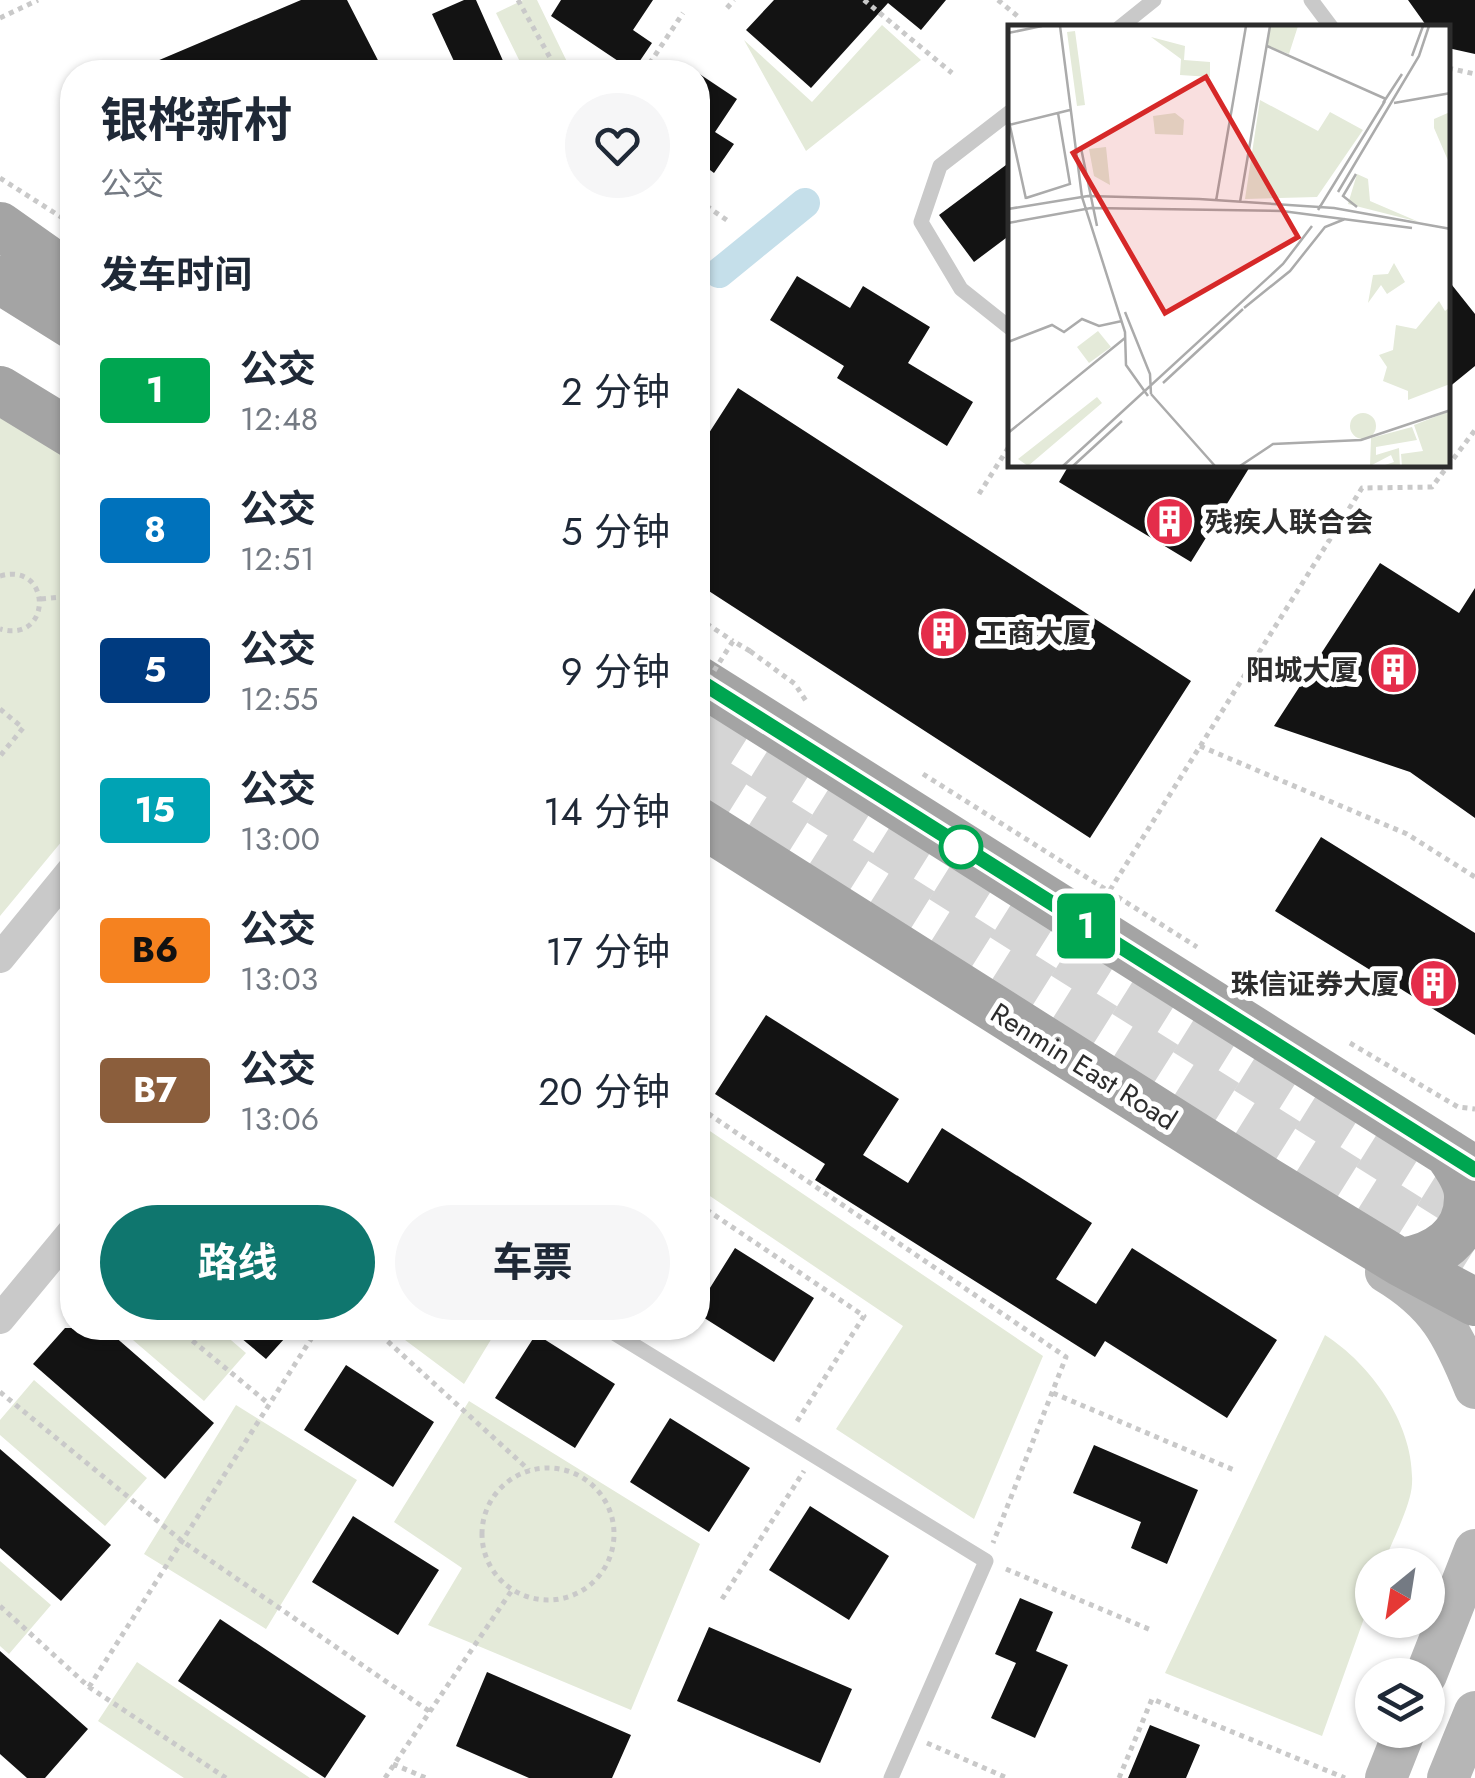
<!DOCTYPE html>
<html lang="zh">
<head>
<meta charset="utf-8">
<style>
  :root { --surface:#fff; --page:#f6f6f7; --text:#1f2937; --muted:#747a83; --accent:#0f766e }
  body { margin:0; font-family:Jost,"Noto Sans SC",sans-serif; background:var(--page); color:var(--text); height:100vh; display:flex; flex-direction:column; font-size:38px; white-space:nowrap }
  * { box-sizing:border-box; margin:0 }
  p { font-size:32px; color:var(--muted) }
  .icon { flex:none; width:55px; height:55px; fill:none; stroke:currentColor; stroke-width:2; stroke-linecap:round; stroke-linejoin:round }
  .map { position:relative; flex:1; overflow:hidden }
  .drawer { position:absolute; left:60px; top:60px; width:650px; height:1280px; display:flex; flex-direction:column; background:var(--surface); border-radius:40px; box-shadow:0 2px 8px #0004 }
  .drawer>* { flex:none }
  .badge { padding:0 20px; border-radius:8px; font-size:35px; line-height:65px }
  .needle { width:65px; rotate:210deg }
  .buttons { position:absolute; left:1355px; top:1548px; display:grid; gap:20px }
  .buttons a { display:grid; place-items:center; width:90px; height:90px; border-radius:50%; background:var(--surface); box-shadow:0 2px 8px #0004; font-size:50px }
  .map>.badge { position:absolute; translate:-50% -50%; box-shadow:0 0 0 5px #fff }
  h2 { padding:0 40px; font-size:38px; line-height:90px }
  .round { display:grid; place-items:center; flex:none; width:105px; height:105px; border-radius:52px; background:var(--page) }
  .head { display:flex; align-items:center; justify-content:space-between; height:170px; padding:0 40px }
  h1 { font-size:48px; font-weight:700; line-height:75px }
  .cta { display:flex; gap:20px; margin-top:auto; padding:20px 40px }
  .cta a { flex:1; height:115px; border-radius:60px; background:var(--accent); color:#fff; font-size:40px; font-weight:700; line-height:115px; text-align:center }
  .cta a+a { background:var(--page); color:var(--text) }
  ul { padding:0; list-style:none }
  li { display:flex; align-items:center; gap:30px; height:140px; padding:0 40px }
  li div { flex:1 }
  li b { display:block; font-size:38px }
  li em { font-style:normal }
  li .badge { min-width:110px; font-weight:700; text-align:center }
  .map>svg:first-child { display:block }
  .green { fill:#e4ead9 }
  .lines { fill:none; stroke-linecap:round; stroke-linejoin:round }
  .canal { stroke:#c5dfea; stroke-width:30 }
  .building { fill:#131313 }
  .primary-tunnel { stroke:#d5d5d5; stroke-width:48; stroke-dasharray:48 24; stroke-linecap:butt }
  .path { stroke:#c9c9c9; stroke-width:5; stroke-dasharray:5 5; stroke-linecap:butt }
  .lane { stroke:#c9c9c9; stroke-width:15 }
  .street { stroke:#c9c9c9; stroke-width:30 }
  .secondary { stroke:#b6b6b6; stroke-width:42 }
  .primary { stroke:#a4a4a4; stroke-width:48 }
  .path-bridge { stroke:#c9c9c9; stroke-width:5; stroke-dasharray:5 5; stroke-linecap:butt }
  .line-casing { stroke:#fff; stroke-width:22 }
  .line { stroke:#00a651; stroke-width:15 }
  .stop-dot { fill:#fff; stroke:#00a651; stroke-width:5 }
  .labels { text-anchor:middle; stroke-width:10; stroke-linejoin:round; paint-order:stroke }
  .poi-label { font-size:28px; font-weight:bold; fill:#2c2c2c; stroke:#fff; text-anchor:start }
  .street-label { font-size:28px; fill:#2c2c2c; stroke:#fff }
  .inset-road { fill:none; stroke:#ababab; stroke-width:2.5 }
  .view { fill:#d62828; fill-opacity:0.15; stroke:#d62828; stroke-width:5 }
  .inset-edge { fill:none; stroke:#2c2c2c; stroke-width:5 }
</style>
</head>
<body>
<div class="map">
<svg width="1475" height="1778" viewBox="0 0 1475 1778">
  <rect width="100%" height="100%" fill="#fff"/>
  <path class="green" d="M 523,0 L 537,0 L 572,72 L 525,72 L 496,13 Z
    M 882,25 L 921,60 L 806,151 L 744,40 L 812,102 Z
    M 0,411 L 72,456 L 72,829 L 0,916 Z
    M 698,1123 L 1043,1356 L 974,1519 L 836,1429 L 903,1326 L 698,1188 Z
    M 119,1328 L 217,1328 L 246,1353 L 204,1401 Z
    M 389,1328 L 498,1328 L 464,1384 Z
    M 1325,1335 C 1372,1365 1415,1426 1412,1484 C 1411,1506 1391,1543 1383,1565 L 1372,1565 L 1372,1596 L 1322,1736 L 1165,1673 Z
    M 34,1380 L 147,1478 L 105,1526 L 0,1435 L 0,1420 Z
    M 469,1401 L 700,1544 L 631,1710 L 428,1625 L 462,1568 L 394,1522 Z
    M 236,1405 L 357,1480 L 266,1629 L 144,1554 Z
    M 0,1561 L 51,1605 L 9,1654 L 0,1646 Z
    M 137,1662 L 310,1778 L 184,1778 L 98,1721 Z"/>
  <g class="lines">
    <path class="canal" d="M 719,273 L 805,203"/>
  </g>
  <path class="building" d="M 301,0 L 347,0 L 384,72 L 131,72 Z
    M 464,0 L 476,0 L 508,72 L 459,72 L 432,14 Z
    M 561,0 L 653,0 L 633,30 L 652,43 L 633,71 L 551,16 Z
    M 774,0 L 946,0 L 921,30 L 888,3 L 811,88 L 746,30 Z
    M 1408,0 L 1475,0 L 1475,54 L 1448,48 L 1448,28 L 1428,28 Z
    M 698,73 L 737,99 L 715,132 L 734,144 L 714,173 L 698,161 Z
    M 1010,162 L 1010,235 L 974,262 L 939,215 Z
    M 797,276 L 850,308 L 863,286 L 930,327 L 908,363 L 973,402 L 947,446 L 837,378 L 844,366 L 770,320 Z
    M 1448,280 L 1475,314 L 1475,366 L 1448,388 Z
    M 738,388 L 1191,681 L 1090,838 L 698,584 L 698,450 Z
    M 1069,465 L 1251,465 L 1191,562 L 1059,482 Z
    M 1380,563 L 1459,613 L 1475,588 L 1475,818 L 1410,772 L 1274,726 Z
    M 1321,837 L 1475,933 L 1475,1035 L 1275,911 Z
    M 766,1015 L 899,1099 L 863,1155 L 908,1183 L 942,1128 L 1092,1223 L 1056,1279 L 1096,1304 L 1132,1248 L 1277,1340 L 1227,1418 L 1105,1341 L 1095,1357 L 815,1180 L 825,1164 L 715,1094 Z
    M 735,1248 L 814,1298 L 774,1362 L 698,1314 L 698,1307 Z
    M 65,1328 L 105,1328 L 214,1423 L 165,1479 L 33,1364 Z
    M 229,1328 L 294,1328 L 266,1359 Z
    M 536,1334 L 615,1384 L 575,1448 L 495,1398 Z
    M 346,1365 L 434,1422 L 393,1487 L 304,1430 Z
    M 670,1418 L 750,1468 L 709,1532 L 630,1482 Z
    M 1094,1445 L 1198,1490 L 1167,1564 L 1131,1548 L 1141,1522 L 1073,1493 Z
    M 0,1449 L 111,1545 L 61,1601 L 0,1548 Z
    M 810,1506 L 889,1556 L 849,1620 L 769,1570 Z
    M 353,1516 L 439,1570 L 398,1635 L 312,1582 Z
    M 1020,1598 L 1053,1612 L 1036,1651 L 1068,1665 L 1035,1738 L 991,1718 L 1016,1663 L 995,1654 Z
    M 220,1619 L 366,1716 L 325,1778 L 178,1681 Z
    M 709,1627 L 852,1689 L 820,1763 L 677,1701 Z
    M 0,1651 L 88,1729 L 45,1778 L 27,1778 L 0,1754 Z
    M 487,1672 L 631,1735 L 612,1778 L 529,1778 L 456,1746 Z
    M 1150,1725 L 1200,1745 L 1186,1778 L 1128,1778 Z"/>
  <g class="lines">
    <path class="primary-tunnel" d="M 698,726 L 1475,1213
      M 698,771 L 1475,1260"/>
    <path class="path" d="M 518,0 L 558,72
      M 864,0 L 952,73
      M 998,0 L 1021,19
      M 727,8 L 734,0
      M 0,18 L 38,0
      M 1448,68 L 1475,74
      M 644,72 L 683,13
      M 0,178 L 72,224
      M 698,200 L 728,221
      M 979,494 L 1010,445
      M 0,576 C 52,561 53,644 0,629
      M 41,599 L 72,596
      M 698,618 L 733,641
      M 750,651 L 795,684 L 806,701
      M 0,709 L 23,728 L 0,756
      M 1200,746 L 1407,834 L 1475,877
      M 923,774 L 1197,947
      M 1110,890 L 1362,488 L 1432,487 L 1475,430
      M 1350,1043 L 1458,1107 L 1475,1109
      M 700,1108 L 1066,1357 L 993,1543
      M 698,1204 L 864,1316 L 796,1423
      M 177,1328 L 269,1404
      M 373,1328 L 529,1470
      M 0,1392 L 182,1541 L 429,1711
      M 1053,1393 L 1234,1470
      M482 1534a66 66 0 1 1 132 0a66 66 0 1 1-132 0Z
      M 1006,1569 L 1151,1630
      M 722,1599 L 804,1471
      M 0,1606 L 89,1687 L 226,1778
      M 89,1687 L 318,1328
      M 927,1743 L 1007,1778
      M 393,1764 L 426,1778
      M 385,1778 L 512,1590
      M 1119,1778 L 1152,1699 L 1345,1778"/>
    <path class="lane" d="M 1311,0 L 1332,28
      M 1119,28 L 1154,0
      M 1010,112 L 940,166 L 921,222 L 961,289 L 1010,328
      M 606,1328 L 986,1561 L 891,1778"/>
    <path class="street" d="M 0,958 L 72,870
      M 0,1319 L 72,1232"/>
    <path class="secondary" d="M 1386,1272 C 1438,1303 1453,1334 1475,1388
      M 1426,1675 L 1475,1550
      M 1386,1778 L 1405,1730
      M 1448,1778 L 1475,1712"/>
    <path class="primary" d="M 0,226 L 72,277
      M 0,280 L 72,325
      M 0,390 L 72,434
      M 698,680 L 1475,1170
      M 698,821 L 1267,1181 L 1400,1262 L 1475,1302
      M 1400,1262 C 1435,1258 1469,1237 1468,1196 C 1468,1180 1457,1166 1448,1153"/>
    <path class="path-bridge" d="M 698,696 L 733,641 L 750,651"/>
  </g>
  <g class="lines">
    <defs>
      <path id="line" d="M 698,680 L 1475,1170"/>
    </defs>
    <use href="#line" class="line-casing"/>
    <use href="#line" class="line"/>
  </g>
  <defs>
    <symbol id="building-disc" viewBox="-11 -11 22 22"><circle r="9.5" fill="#e42d4a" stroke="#fff"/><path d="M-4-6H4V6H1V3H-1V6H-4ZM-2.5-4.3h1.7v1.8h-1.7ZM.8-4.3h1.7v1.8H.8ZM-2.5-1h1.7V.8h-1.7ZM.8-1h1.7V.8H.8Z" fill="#fff"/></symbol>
  </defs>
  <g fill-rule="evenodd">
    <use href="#building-disc" x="1142" y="494" width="55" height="55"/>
    <use href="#building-disc" x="916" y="606" width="55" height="55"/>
    <use href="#building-disc" x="1366" y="642" width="55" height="55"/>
    <use href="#building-disc" x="1406" y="956" width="55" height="55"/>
  </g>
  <circle class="stop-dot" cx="961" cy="847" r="20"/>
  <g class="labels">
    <g class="poi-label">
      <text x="1205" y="532">残疾人联合会</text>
      <text x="979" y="643">工商大厦</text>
      <text x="1358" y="680" text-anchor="end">阳城大厦</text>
      <text x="1399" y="994" text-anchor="end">珠信证券大厦</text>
    </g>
    <g class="street-label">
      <text transform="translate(1084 1066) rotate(32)" y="10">Renmin East Road</text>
    </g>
  </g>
  <g transform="translate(1008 25)">
    <rect width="442" height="442" fill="#fff"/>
    <path d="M 262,1 L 290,1 L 281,29 L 259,21 ZM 67,6 L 77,80 L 69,81 L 59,7 ZM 143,12 L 177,21 L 176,35 L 202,37 L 202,52 L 172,50 L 173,34 ZM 252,75 L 310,106 L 322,87 L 355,105 L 309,172 L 237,174 ZM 442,87 L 443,140 L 442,140 L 426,103 L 426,94 ZM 167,88 L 176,95 L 175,110 L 147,109 L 145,91 ZM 98,122 L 102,160 L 86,151 L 81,124 ZM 349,149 L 360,154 L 362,176 L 411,197 L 340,179 ZM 386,238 L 397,257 L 379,269 L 373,260 L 360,278 L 365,250 L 380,249 ZM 431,276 L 437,286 L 442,282 L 442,359 L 400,375 L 400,366 L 375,356 L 379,342 L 371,330 L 385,325 L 388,300 L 408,304 ZM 90,306 L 103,322 L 81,338 L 69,322 ZM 89,372 L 94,378 L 20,441 L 10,434 ZM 442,386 L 441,441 L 394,441 L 393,429 L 415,426 L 406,400 ZM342 401a13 13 0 1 1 26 0a13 13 0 1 1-26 0ZM 404,402 L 409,415 L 368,422 L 368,430 L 391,423 L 392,441 L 374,441 L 386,437 L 383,430 L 362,441 L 363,413 Z" fill="#e4ead9"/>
    <path class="inset-road" d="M 52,1 L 74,172 L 117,307 L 118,340 L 140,371M 0,8 L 34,1M 259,21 L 378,74M 404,31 L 415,1M 375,78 L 394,49M 386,78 L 443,68M 0,92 L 18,174M 1,100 L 62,85M 73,123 L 89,201M 348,149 L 335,171 L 349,182M 330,167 L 411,31 L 421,1M 18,173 L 62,159 L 50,88M 208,176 L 238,1M 232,177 L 262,1M 0,184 L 80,171 L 191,174 L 326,183 L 443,204M 310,185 L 377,76M 0,198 L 83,183 L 274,186 L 404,203M 236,283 L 282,246 L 317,202 L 337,194M 117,287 L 142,349 L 143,369M 0,317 L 44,300 L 56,307 L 74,294 L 91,301 L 114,296M 155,358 L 235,284M 143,369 L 207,441M 0,408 L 117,313M 55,441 L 275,239 L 304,201M 65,441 L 114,396M 232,441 L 265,419 L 353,415 L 443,385"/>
    <path class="view" d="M 198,52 L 290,212 L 157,288 L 65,128 Z"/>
    <rect width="442" height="442" class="inset-edge"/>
  </g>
</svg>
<div class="buttons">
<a><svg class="needle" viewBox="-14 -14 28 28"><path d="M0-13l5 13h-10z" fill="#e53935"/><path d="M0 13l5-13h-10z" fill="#747a83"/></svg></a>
<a><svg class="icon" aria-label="layers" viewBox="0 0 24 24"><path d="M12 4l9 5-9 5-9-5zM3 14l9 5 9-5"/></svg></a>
</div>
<b class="badge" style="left:1086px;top:926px;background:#00a651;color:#fff">1</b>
<section class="drawer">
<div class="head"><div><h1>银桦新村</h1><p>公交</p></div><a class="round"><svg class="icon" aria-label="heart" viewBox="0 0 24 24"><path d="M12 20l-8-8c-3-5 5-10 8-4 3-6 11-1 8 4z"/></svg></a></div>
<h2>发车时间</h2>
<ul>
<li><span class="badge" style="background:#00a651;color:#fff">1</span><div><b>公交</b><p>12:48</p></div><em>2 分钟</em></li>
<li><span class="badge" style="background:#0072bc;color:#fff">8</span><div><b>公交</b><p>12:51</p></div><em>5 分钟</em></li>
<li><span class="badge" style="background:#003b80;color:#fff">5</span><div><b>公交</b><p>12:55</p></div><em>9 分钟</em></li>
<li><span class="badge" style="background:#00a3b4;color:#fff">15</span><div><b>公交</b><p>13:00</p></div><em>14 分钟</em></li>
<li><span class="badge" style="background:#f58220;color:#111">B6</span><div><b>公交</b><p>13:03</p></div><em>17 分钟</em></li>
<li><span class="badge" style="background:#8b5e3c;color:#fff">B7</span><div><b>公交</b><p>13:06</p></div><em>20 分钟</em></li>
</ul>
<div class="cta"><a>路线</a><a>车票</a></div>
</section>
</div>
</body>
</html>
